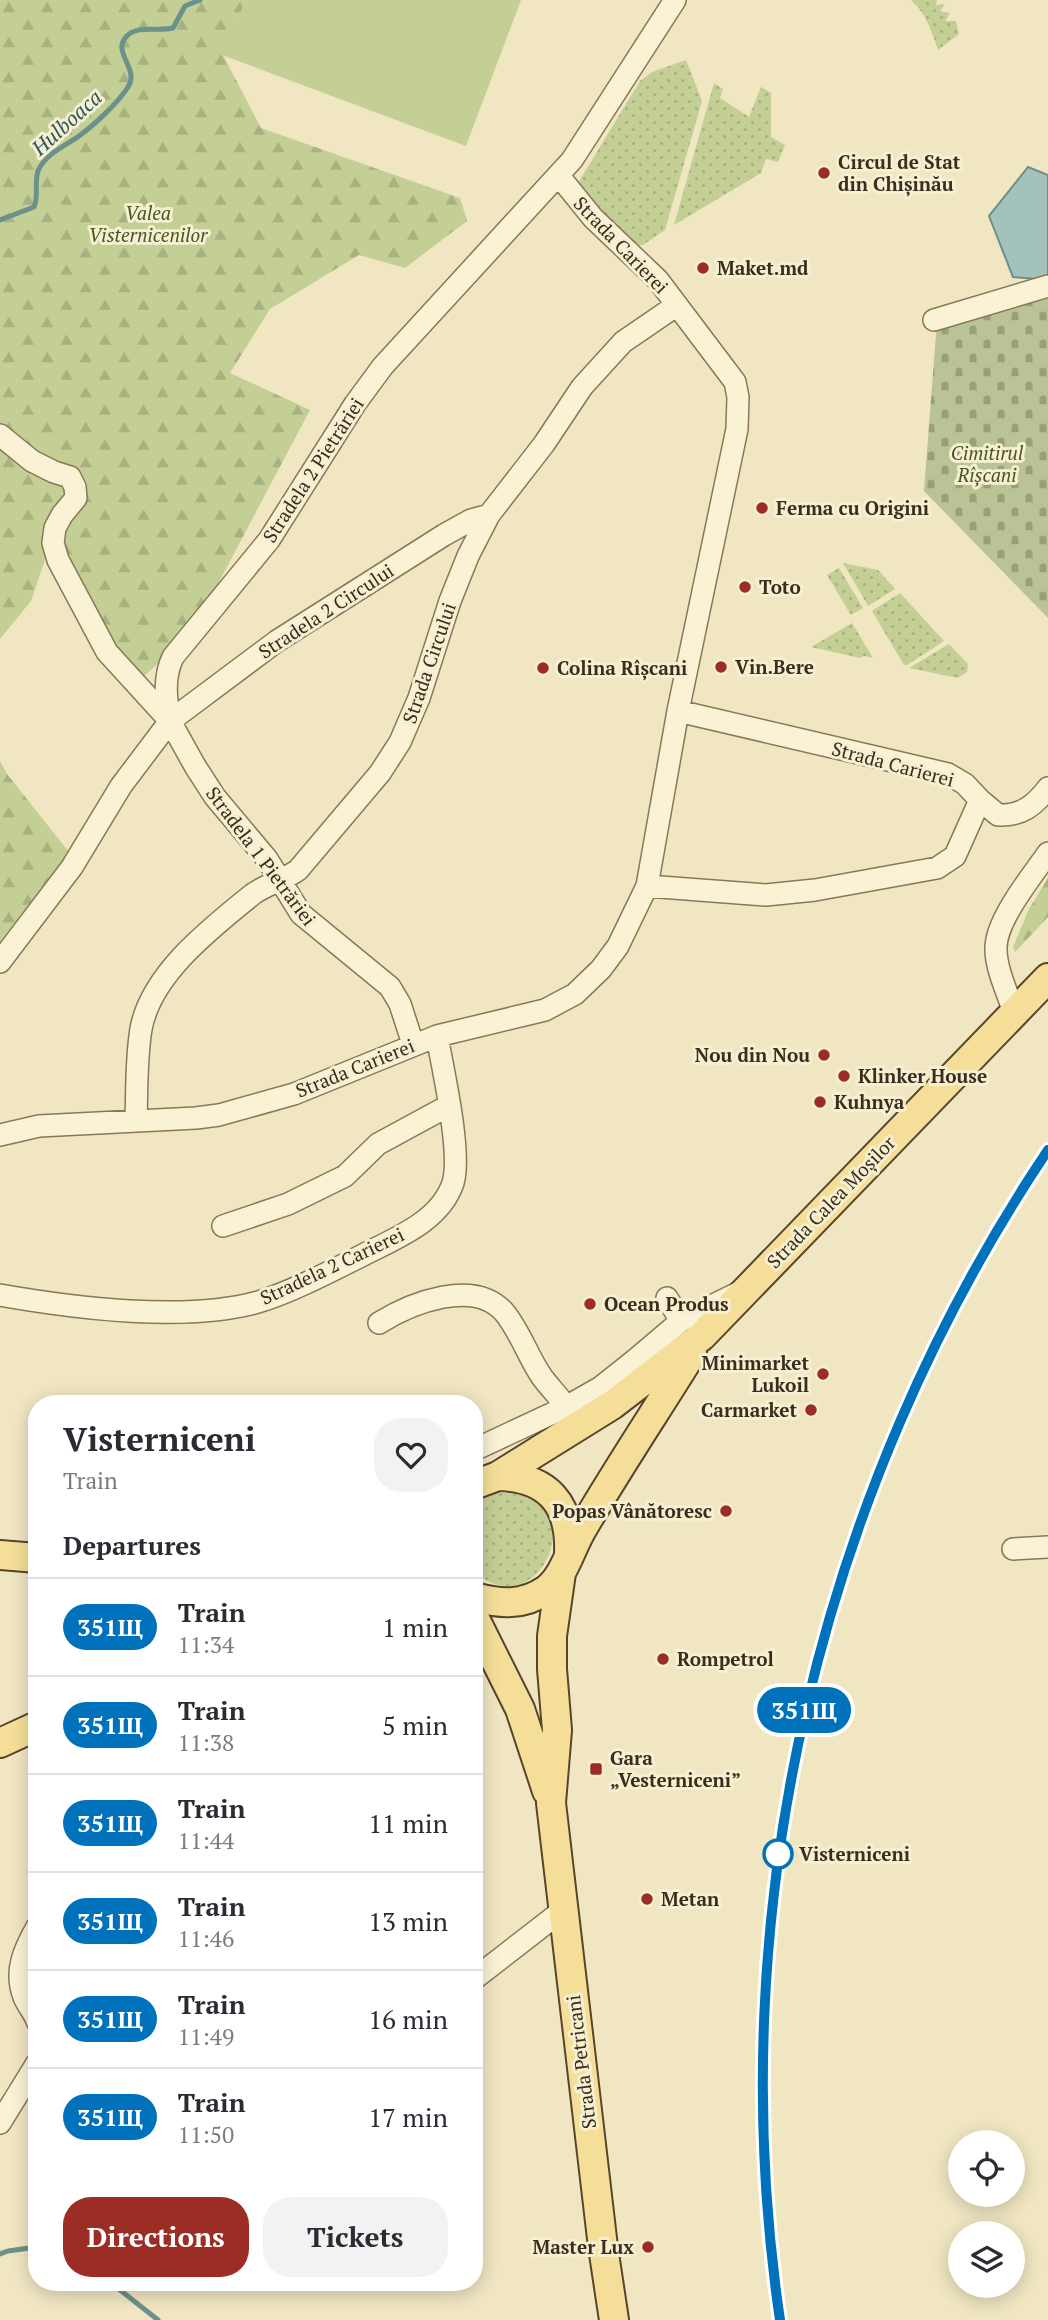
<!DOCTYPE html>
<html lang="en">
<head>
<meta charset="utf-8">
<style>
  :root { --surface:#fff; --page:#f2f2f3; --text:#2b2b33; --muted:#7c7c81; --line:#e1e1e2; --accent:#9c2d25 }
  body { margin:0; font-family:"PT Serif",serif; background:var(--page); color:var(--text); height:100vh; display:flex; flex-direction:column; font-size:26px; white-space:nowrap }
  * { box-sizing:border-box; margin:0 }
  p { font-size:23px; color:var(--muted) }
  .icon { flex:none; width:38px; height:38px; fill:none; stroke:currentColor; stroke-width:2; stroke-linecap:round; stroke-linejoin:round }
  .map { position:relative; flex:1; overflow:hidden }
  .sheet { position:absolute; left:28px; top:1395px; width:455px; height:896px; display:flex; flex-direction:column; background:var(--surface); border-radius:28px; box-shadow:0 4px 18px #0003 }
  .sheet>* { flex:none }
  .badge { padding:0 14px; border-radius:23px; font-size:24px; line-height:46px }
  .fabs { position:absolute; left:948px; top:2130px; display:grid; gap:14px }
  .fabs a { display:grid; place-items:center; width:77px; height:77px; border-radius:50%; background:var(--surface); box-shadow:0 4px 18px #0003; font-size:35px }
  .map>.badge { position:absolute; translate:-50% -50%; box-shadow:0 0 0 4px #fff }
  h2 { padding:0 35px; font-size:26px; line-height:63px }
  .round { display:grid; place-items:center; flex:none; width:74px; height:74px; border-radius:28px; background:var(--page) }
  .overview { display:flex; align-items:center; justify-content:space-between; height:119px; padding:0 35px }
  h1 { font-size:33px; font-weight:600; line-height:52px }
  .action { display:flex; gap:14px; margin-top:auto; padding:14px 35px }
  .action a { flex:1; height:80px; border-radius:28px; background:var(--accent); color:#fff; font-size:28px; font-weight:600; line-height:80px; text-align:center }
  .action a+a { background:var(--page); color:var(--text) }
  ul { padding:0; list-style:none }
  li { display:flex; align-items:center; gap:21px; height:98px; padding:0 35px; border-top:2px solid var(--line) }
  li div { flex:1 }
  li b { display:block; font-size:26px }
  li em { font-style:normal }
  li .badge { min-width:77px; font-weight:700; text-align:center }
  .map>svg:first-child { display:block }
  .grass { fill:url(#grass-dots) }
  .forest { fill:url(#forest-firs) }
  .cemetery { fill:url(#cemetery-stones) }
  .pitch { fill:#c3cf95 }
  .water { fill:#a4c2bc; stroke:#6b918a; stroke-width:2 }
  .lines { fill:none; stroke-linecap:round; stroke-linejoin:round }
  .stream { stroke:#6b918a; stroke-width:5 }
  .minor-casing { stroke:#8a7758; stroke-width:24 }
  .major-casing { stroke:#58442d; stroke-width:32 }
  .minor { stroke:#faf2d5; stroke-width:21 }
  .major { stroke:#f5df98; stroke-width:28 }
  .rail-casing { stroke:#3a2d1d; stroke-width:8 }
  .rail { stroke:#f7efd2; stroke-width:5; stroke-dasharray:16; stroke-linecap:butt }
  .line-casing { stroke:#fff; stroke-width:16 }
  .line { stroke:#0072bc; stroke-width:10 }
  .poi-dot { fill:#9c2d25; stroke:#f7efd2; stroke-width:2.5 }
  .stop-dot { fill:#fff; stroke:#0072bc; stroke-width:3.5 }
  .labels { text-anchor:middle; stroke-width:6; stroke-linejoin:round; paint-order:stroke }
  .poi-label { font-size:19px; font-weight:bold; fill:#3a2d1d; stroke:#f7efd2; text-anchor:start }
  .park-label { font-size:19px; font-style:italic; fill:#465723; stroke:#f7efd2 }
  .street-label { font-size:19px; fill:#3a2d1d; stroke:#f7efd2 }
  .stop-label { font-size:19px; font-weight:bold; fill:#3a2d1d; stroke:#f7efd2; text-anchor:start }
  .water-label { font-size:21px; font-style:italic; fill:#2c595a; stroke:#f7efd2 }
</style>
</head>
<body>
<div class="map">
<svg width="1048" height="2320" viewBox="0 0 1048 2320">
  <defs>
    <pattern id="grass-dots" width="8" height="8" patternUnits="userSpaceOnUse" patternTransform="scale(1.75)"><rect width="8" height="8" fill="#c3cf95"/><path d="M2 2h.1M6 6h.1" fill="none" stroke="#a8b280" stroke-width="1.8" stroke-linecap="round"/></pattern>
    <pattern id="forest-firs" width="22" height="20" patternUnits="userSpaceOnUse" patternTransform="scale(1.75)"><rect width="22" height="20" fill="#c3cf95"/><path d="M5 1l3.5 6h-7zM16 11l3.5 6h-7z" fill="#a8b280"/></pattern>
    <pattern id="cemetery-stones" width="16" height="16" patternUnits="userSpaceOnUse" patternTransform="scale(1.75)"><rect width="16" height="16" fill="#bac395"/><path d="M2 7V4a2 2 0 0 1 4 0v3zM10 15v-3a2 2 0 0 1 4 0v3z" fill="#989f79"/></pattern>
  </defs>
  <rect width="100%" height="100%" fill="#f0e6c2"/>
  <path class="grass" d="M 911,0 L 937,0 L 936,5 L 945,4 L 940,11 L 950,13 L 945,21 L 956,21 L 959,34 L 938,50 C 932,32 926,13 911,0 Z
    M 686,60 L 702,101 L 665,230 L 643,245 L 635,246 L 583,198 L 578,183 L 640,81 L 652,72 Z
    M 714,83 L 723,89 L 720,98 L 749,117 L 761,87 L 771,93 L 771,137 L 785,145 L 778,162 L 766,159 L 761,173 L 674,225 Z
    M 843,563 L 878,570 L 895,589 L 868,606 Z
    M 839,568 L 863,608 L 851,615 L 827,575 Z
    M 900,593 L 944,641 L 907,665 L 904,665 L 872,611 Z
    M 852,623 L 873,658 L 864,656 L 860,658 L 811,647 Z
    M 949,644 L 968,664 L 967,672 L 958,678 L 909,668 Z
    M 498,1493 C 599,1490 542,1632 474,1571 L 474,1507 L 483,1499 Z"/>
  <path class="forest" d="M 0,0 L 246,0 L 223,55 L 261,128 L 460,198 L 467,221 L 405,268 L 359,255 L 270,309 L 230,373 L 310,410 L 212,595 L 162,660 L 142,678 L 128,667 L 64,547 L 46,557 L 31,601 L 0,639 Z
    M 0,761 L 7,774 L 69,852 L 0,946 Z
    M 1048,878 L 1048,917 L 1015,952 L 1013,947 L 1029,909 Z"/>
  <path class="cemetery" d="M 1048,298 L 1048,618 L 924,491 L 936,334 L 938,325 Z"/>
  <path class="pitch" d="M 246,0 L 521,0 L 466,146 L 222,55 Z"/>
  <path class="water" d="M 1028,167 L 1048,175 L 1048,279 L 1046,280 L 1013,277 L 989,216 Z"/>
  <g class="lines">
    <path class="stream" d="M 0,220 L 34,207 C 39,196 34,183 38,171 C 45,154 65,146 79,136 C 94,125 118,103 128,87 C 140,69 112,53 126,37 C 137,24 159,32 173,28 L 185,6 L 200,0
      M 0,2254 L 8,2251 L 37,2247
      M 110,2282 L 158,2320"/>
    <defs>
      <path id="minor" d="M 934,320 L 1048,286
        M 0,435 L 32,461 L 54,472 L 70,477 L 75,487 L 76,498 L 62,515 L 55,528 L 53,543 L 58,560 L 107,652 L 170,721 L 195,766 L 215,797 L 267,859 L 301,914 L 390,987 L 400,1004 L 413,1044
        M 170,721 C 166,699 163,678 173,657 L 269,540 L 355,404 L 383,366 L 572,160 L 675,0
        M 980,800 L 998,815 C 1021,816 1034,806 1048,788
        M 647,886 L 766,895 L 815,890 L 937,868 L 955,856 L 980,800 L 965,784 L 948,774 L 678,711
        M 0,962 L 72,867 L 121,786 L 170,721 L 277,641 L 444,535 L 471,520 L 489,515
        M 1014,1013 C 1008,993 996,970 996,949 C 995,921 1032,876 1048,853
        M 136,1121 C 137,1091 136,1059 141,1029 C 151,974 211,928 253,894 C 267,884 284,880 298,870 L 380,773 L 400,742 L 419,698 L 450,601 L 468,556 L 489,515 L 544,444 L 582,387 L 623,342 L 677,305
        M 0,1135 L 39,1126 L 196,1118 L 219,1115 L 294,1094 L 437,1036 L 545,1010 L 575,994 L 601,969 L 618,946 L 647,886 L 678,711 L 737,429 L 738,397 L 735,382 L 658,280 L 593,218 L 559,176
        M 223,1226 L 288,1204 L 345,1176 L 378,1144 L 448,1106
        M 0,1295 C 74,1308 186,1322 258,1302 C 292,1292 337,1268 369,1252 C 401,1236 441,1219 453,1183 C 462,1153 443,1070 437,1036
        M 667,1298 L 681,1321
        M 379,1323 C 411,1303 474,1278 504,1312 C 520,1331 528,1357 542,1377 C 550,1388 559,1396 566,1407
        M 474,1450 L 566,1407 L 601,1387 L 635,1360 L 681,1321 L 738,1293
        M 1013,1549 L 1048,1547
        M 37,1927 C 24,1950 14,1971 24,1997 C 27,2005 34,2012 37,2021
        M 474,1979 L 563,1910
        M 0,2123 L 37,2063"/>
      <path id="major" d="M 498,1476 C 547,1477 571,1503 569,1553
        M 474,1485 L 498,1476 L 612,1405 L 702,1336 L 1048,978
        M 0,1555 L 37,1558
        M 561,1573 L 552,1636 L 552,1669 L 557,1730 L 551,1803 L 603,2247 L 614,2320
        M 474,1597 C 500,1604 523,1606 546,1590 C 565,1576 571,1546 584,1526 C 618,1468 656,1411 692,1353
        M 474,1617 L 520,1709 L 547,1791
        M 0,1743 L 37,1726"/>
    </defs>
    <use href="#minor" class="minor-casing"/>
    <use href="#major" class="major-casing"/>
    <use href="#minor" class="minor"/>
    <use href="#major" class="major"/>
    <defs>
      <path id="rail" d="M 779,2320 C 728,1955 796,1593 975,1271 C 998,1230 1022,1189 1048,1150"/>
    </defs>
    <use href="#rail" class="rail-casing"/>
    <use href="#rail" class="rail"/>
  </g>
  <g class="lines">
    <defs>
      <path id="line" d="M 780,2320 C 720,1913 819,1491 1048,1150"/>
    </defs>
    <use href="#line" class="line-casing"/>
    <use href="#line" class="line"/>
  </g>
  <g class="poi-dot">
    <circle cx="824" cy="173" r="7"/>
    <circle cx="703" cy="268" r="7"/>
    <circle cx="762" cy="508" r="7"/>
    <circle cx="745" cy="587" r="7"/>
    <circle cx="721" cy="667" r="7"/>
    <circle cx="543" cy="668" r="7"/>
    <circle cx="824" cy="1055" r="7"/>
    <circle cx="844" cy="1076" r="7"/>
    <circle cx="820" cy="1102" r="7"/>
    <circle cx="590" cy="1304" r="7"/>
    <circle cx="823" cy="1374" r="7"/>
    <circle cx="811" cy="1410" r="7"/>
    <circle cx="726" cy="1511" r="7"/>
    <circle cx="663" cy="1659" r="7"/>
    <rect x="589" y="1762" width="14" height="14" rx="3.5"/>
    <circle cx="647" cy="1899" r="7"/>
    <circle cx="648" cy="2247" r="7"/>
  </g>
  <circle class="stop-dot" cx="778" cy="1854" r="14"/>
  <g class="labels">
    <g class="poi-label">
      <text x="838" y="169">Circul de Stat<tspan x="838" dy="22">din Chișinău</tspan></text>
      <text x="717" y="275">Maket.md</text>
      <text x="776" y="515">Ferma cu Origini</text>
      <text x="759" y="594">Toto</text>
      <text x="735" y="674">Vin.Bere</text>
      <text x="557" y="675">Colina Rîșcani</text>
      <text x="810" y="1062" text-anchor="end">Nou din Nou</text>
      <text x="858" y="1083">Klinker House</text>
      <text x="834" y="1109">Kuhnya</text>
      <text x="604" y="1311">Ocean Produs</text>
      <text x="809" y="1370" text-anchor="end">Minimarket<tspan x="809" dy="22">Lukoil</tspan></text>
      <text x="797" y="1417" text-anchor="end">Carmarket</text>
      <text x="712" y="1518" text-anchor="end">Popas Vânătoresc</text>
      <text x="677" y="1666">Rompetrol</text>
      <text x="610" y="1765">Gara<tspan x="610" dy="22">„Vesterniceni”</tspan></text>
      <text x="661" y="1906">Metan</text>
      <text x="634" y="2254" text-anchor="end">Master Lux</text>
    </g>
    <g class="park-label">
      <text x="148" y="220">Valea<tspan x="148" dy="22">Visternicenilor</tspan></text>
      <text x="987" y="460">Cimitirul<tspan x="987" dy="22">Rîșcani</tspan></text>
    </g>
    <g class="street-label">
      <text transform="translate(621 245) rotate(46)" y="7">Strada Carierei</text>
      <text transform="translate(313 470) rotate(-57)" y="7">Stradela 2 Pietrăriei</text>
      <text transform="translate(326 611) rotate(-33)" y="7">Stradela 2 Circului</text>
      <text transform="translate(429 663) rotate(-71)" y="7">Strada Circului</text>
      <text transform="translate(893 764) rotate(15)" y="7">Strada Carierei</text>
      <text transform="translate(261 856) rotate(53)" y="7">Stradela 1 Pietrăriei</text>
      <text transform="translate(355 1068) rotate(-22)" y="7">Strada Carierei</text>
      <text transform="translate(831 1202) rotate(-46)" y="7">Strada Calea Moșilor</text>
      <text transform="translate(332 1266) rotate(-25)" y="7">Stradela 2 Carierei</text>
      <text transform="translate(581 2062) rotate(-97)" y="7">Strada Petricani</text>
    </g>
    <g class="stop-label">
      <text x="799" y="1861">Visterniceni</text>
    </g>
    <g class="water-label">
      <text transform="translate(67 123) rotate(-42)" y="7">Hulboaca</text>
    </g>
  </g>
</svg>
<div class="fabs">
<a><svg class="icon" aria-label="locate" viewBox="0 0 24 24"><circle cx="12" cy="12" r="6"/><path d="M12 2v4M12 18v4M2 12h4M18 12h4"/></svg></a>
<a><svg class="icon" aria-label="layers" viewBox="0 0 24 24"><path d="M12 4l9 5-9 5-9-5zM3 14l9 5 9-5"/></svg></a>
</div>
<b class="badge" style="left:804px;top:1710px;background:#0072bc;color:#fff">351Щ</b>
<section class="sheet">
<div class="overview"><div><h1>Visterniceni</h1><p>Train</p></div><a class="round"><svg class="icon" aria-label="heart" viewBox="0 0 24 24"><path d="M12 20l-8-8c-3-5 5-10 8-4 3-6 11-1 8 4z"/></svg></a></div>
<h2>Departures</h2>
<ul>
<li><span class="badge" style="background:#0072bc;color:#fff">351Щ</span><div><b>Train</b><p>11:34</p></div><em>1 min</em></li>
<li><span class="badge" style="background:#0072bc;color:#fff">351Щ</span><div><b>Train</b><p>11:38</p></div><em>5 min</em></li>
<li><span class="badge" style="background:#0072bc;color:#fff">351Щ</span><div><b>Train</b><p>11:44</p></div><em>11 min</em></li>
<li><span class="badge" style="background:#0072bc;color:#fff">351Щ</span><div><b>Train</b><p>11:46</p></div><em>13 min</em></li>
<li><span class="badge" style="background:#0072bc;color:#fff">351Щ</span><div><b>Train</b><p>11:49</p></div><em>16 min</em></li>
<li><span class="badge" style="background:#0072bc;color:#fff">351Щ</span><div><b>Train</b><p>11:50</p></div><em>17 min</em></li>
</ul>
<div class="action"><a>Directions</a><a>Tickets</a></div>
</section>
</div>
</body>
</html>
